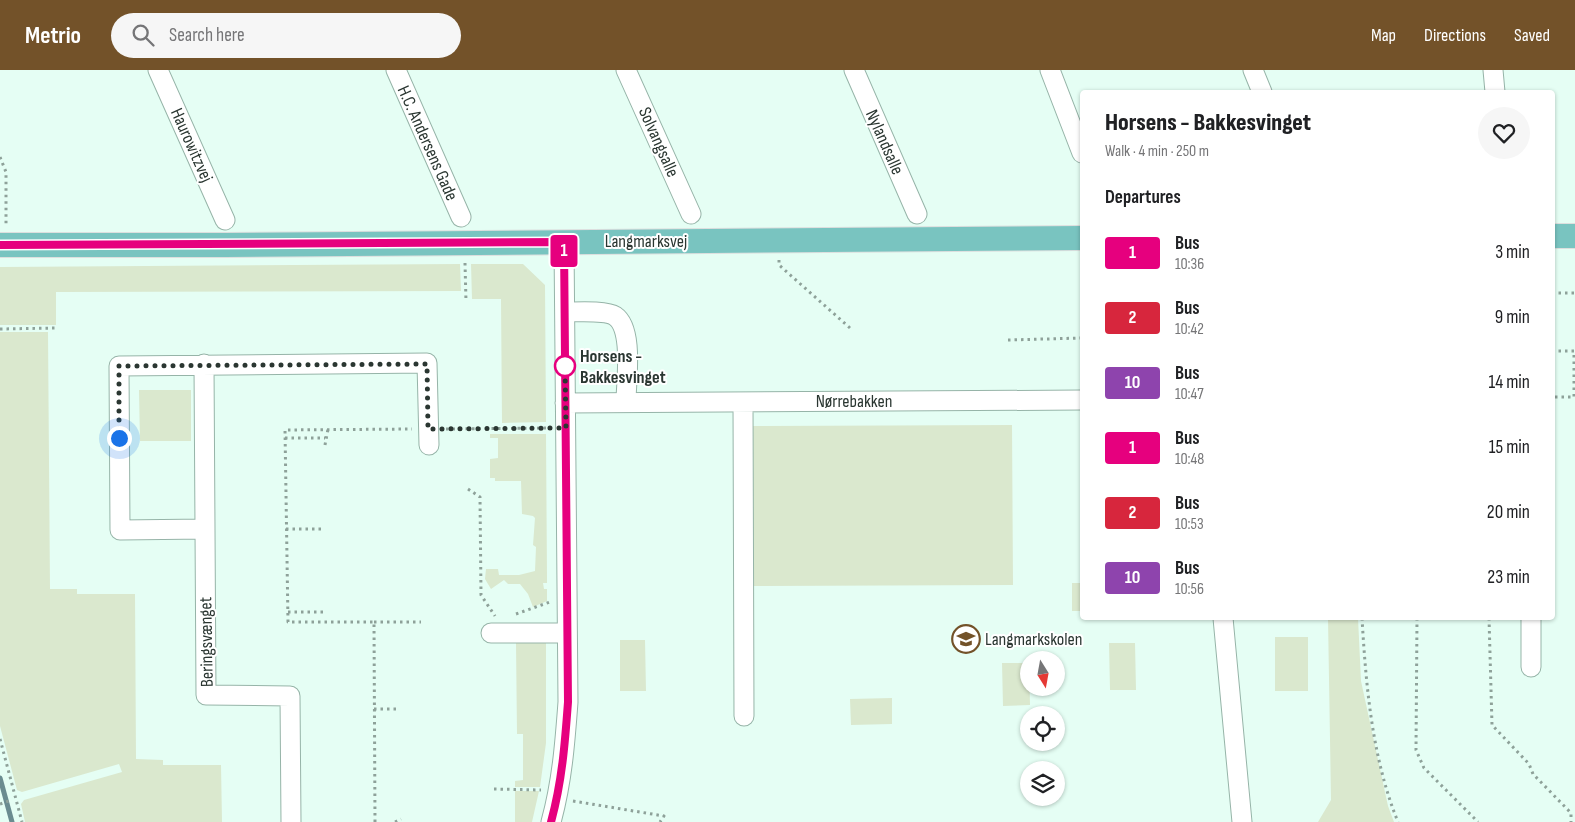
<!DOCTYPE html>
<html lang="en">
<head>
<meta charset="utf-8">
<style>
  :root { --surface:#fff; --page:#f6f6f6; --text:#202124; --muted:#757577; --accent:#735229 }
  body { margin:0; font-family:"Sofia Sans Condensed",sans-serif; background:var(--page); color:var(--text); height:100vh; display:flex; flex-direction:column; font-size:19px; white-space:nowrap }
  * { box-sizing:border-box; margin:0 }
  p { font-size:16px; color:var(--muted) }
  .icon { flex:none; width:28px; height:28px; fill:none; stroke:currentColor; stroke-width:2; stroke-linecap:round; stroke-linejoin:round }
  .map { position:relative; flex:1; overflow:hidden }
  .panel { position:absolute; left:1080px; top:20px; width:475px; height:530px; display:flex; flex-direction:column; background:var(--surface); border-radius:5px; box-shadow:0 1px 4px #0004 }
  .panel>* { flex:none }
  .badge { padding:0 10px; border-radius:4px; font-size:18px; line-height:32px }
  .needle { width:32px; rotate:169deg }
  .tools { position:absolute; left:1020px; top:581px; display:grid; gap:10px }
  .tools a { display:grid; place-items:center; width:45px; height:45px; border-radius:50%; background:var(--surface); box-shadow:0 1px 4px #0004; font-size:25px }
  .you { position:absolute; width:25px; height:25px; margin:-12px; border:4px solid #fff; border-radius:50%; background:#1a73e8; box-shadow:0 0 0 8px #1a73e833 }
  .map>.badge { position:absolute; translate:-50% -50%; box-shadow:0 0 0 2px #fff }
  h2 { padding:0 25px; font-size:19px; line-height:45px }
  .round { display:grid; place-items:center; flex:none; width:52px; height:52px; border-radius:26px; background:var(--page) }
  .headline { display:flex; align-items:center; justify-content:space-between; height:85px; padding:0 25px }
  h1 { font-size:24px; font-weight:800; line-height:38px }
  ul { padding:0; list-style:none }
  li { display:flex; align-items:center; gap:15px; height:65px; padding:0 25px }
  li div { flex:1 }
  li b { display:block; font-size:19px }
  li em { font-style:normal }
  li .badge { min-width:55px; font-weight:700; text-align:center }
  header { display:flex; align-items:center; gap:30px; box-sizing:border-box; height:70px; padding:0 25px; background:var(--accent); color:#fff }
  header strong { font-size:24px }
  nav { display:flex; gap:28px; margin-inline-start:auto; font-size:18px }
  .search { width:350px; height:45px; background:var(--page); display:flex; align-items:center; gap:12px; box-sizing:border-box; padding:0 18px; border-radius:28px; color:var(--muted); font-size:19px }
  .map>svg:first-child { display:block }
  .green { fill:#dae8ce }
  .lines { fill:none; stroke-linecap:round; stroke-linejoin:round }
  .stream { stroke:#6a8c90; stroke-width:5 }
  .minor-casing { stroke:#96b4a8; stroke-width:21 }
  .major-casing { stroke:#dddfde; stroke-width:26 }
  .path { stroke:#8ea199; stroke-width:3; stroke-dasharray:2.5 4; stroke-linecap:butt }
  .minor { stroke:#fff; stroke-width:19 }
  .major { stroke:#79c4c0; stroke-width:24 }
  .line-casing { stroke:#fff; stroke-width:11 }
  .line { stroke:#e6007e; stroke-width:8 }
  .walk { stroke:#2a3631; stroke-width:5; stroke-dasharray:0 9 }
  .stop-dot { fill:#fff; stroke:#e6007e; stroke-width:2.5 }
  .labels { text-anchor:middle; stroke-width:4; stroke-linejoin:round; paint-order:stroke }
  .street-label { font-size:18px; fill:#2a3631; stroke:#fff }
  .stop-label { font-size:18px; font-weight:bold; fill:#2a3631; stroke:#fff; text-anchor:start }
  .poi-label { font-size:18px; fill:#2a3631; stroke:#fff; text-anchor:start }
</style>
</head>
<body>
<header>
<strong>Metrio</strong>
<div class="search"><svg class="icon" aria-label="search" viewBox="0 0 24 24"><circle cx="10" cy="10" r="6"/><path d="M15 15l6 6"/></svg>Search here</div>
<nav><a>Map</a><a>Directions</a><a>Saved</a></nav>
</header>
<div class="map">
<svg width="1575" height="752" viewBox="0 0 1575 752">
  <rect width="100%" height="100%" fill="#e5fef4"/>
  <path class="green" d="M 460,194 L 461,221 L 56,222 L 56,255 L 0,255 L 0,197 Z
    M 471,194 L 523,194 L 545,215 L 546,352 L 502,353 L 501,229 L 472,229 Z
    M 0,262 L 48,262 L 50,519 L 77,519 L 77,524 L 135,524 L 136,689 L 163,690 L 163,695 L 221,695 L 222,752 L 25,752 L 21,734 L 24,730 L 122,702 L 119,694 L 22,722 L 17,720 L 0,656 Z
    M 139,320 L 191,320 L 191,371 L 140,371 Z
    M 1012,355 L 1013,515 L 748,516 L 748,356 Z
    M 490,364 L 546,364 L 547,508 L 547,513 L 543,513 L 544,519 L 547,519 L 547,531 L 533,537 L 528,524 L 520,514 L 508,514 L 504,510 L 491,519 L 485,509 L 486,499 L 498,499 L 499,505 L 519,505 L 535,501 L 536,477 L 533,475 L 535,448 L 533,446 L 522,444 L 521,411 L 495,411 L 495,408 L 490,408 L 490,389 L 498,388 L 498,368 L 490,368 Z
    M 1072,513 L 1082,513 L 1082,541 L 1072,541 Z
    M 1328,548 L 1358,548 L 1361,611 L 1388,736 L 1394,752 L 1318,752 L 1331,730 Z
    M 1275,567 L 1308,567 L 1308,621 L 1275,621 Z
    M 620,570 L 645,570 L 646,621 L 620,621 Z
    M 516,573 L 546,573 L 546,673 L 540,717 L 515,717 L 515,711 L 523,710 L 523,664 L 517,664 Z
    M 1109,573 L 1135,573 L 1136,620 L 1110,620 Z
    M 1002,593 L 1029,593 L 1030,635 L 1003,636 Z
    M 892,628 L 892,654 L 851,655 L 850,629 Z
    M 515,721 L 539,721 L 532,752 L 515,752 Z"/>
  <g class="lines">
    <path class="stream" d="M 0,708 L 12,752"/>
    <defs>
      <path id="minor" d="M 158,0 L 225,150
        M 396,0 L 461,147
        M 626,0 L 691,144
        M 854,0 L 917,144
        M 1050,0 L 1082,83
        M 1253,0 L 1262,22
        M 1493,0 L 1495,22
        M 565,242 C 576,242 606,240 615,246 C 634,259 626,311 626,332
        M 204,294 L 205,459
        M 743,332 L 744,646
        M 565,333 L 1082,330
        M 1223,548 L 1242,752
        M 491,563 L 567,563
        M 1531,597 L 1531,548
        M 291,752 L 290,626 L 206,625 L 205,459 L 120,460 L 119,296 L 427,293 L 429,375
        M 551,752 C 562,712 565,673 568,632 L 564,172"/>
      <path id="major" d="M 1552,166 L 1575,166
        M 0,175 L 225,175 L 1082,168"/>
    </defs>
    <use href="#minor" class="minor-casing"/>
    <use href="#major" class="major-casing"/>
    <path class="path" d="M 0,87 L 6,102 L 6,155
      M 779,190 L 779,195 L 850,258
      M 465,193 L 466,232
      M 1552,223 L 1575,223
      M 0,259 L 56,258
      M 1008,270 L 1082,268
      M 1552,281 L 1574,281 L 1574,327 L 1552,327
      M 446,359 L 550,358
      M 285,368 L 325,368
      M 325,375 L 328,359
      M 468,419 L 480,427 L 481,525 L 495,546
      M 286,459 L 325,459
      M 288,542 L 325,542
      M 516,544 L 550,532
      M 1362,548 C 1366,616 1372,688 1398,752
      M 1417,548 L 1416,680 L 1424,698 L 1478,752
      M 1489,548 L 1492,655 L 1529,694 L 1533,704 L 1571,743 L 1571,752
      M 374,552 L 421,552
      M 374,639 L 400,639
      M 0,669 L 22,752
      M 494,719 L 541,720
      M 573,731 L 664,746 L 660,752
      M 0,734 L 12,730
      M 375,752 L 374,552 L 288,552 L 285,360 L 412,359
      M 395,752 L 401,749"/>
    <use href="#minor" class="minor"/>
    <use href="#major" class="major"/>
  </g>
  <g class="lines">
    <defs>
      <path id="line" d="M 0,175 L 564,172 L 568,632 C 565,673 562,712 551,752"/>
    </defs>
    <use href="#line" class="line-casing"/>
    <use href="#line" class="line"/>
    <path class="walk" d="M 119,368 L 119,296 L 427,294 L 428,359 L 566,358 L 565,296"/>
  </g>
  <defs>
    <symbol id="school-ring" viewBox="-11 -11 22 22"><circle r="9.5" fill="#fff" stroke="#735229" stroke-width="1.5"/><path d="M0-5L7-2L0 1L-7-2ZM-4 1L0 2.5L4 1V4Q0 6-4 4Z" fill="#735229"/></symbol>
  </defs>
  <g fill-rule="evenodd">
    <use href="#school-ring" x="950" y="553" width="32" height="32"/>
  </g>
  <circle class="stop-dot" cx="565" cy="296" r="10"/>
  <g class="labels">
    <g class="street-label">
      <text transform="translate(659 72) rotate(66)" y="6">Solvangsalle</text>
      <text transform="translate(885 72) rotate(66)" y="6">Nylandsalle</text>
      <text transform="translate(428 73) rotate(66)" y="6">H.C. Andersens Gade</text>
      <text transform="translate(192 75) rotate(66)" y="6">Haurowitzvej</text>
      <text x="646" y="177">Langmarksvej</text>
      <text x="854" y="337">Nørrebakken</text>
      <text transform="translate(206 572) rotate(-91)" y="6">Beringsvænget</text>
    </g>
    <g class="stop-label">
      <text x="580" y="292">Horsens -<tspan x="580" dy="21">Bakkesvinget</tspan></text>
    </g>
    <g class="poi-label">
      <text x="985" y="575">Langmarkskolen</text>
    </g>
  </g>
</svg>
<div class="tools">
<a><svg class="needle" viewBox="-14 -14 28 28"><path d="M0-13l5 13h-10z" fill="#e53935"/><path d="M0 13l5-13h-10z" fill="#757577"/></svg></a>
<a><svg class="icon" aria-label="locate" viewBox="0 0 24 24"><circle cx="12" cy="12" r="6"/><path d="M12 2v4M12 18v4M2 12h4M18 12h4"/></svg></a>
<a><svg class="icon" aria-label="layers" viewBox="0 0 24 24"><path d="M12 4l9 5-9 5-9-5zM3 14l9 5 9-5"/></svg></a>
</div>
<div class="you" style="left:119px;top:368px"></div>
<b class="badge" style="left:564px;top:181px;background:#e6007e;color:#fff">1</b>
<section class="panel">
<div class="headline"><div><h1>Horsens - Bakkesvinget</h1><p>Walk · 4 min · 250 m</p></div><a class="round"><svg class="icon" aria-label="heart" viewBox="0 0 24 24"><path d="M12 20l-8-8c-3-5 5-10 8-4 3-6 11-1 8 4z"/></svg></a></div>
<h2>Departures</h2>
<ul>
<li><span class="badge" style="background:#e6007e;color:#fff">1</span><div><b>Bus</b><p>10:36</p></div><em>3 min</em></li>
<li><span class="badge" style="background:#d7263d;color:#fff">2</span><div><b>Bus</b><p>10:42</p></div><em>9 min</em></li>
<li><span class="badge" style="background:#8e44ad;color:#fff">10</span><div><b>Bus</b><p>10:47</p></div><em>14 min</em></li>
<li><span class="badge" style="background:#e6007e;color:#fff">1</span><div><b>Bus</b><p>10:48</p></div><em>15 min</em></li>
<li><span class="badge" style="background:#d7263d;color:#fff">2</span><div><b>Bus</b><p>10:53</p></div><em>20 min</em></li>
<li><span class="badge" style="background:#8e44ad;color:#fff">10</span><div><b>Bus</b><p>10:56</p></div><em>23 min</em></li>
</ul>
</section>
</div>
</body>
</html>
